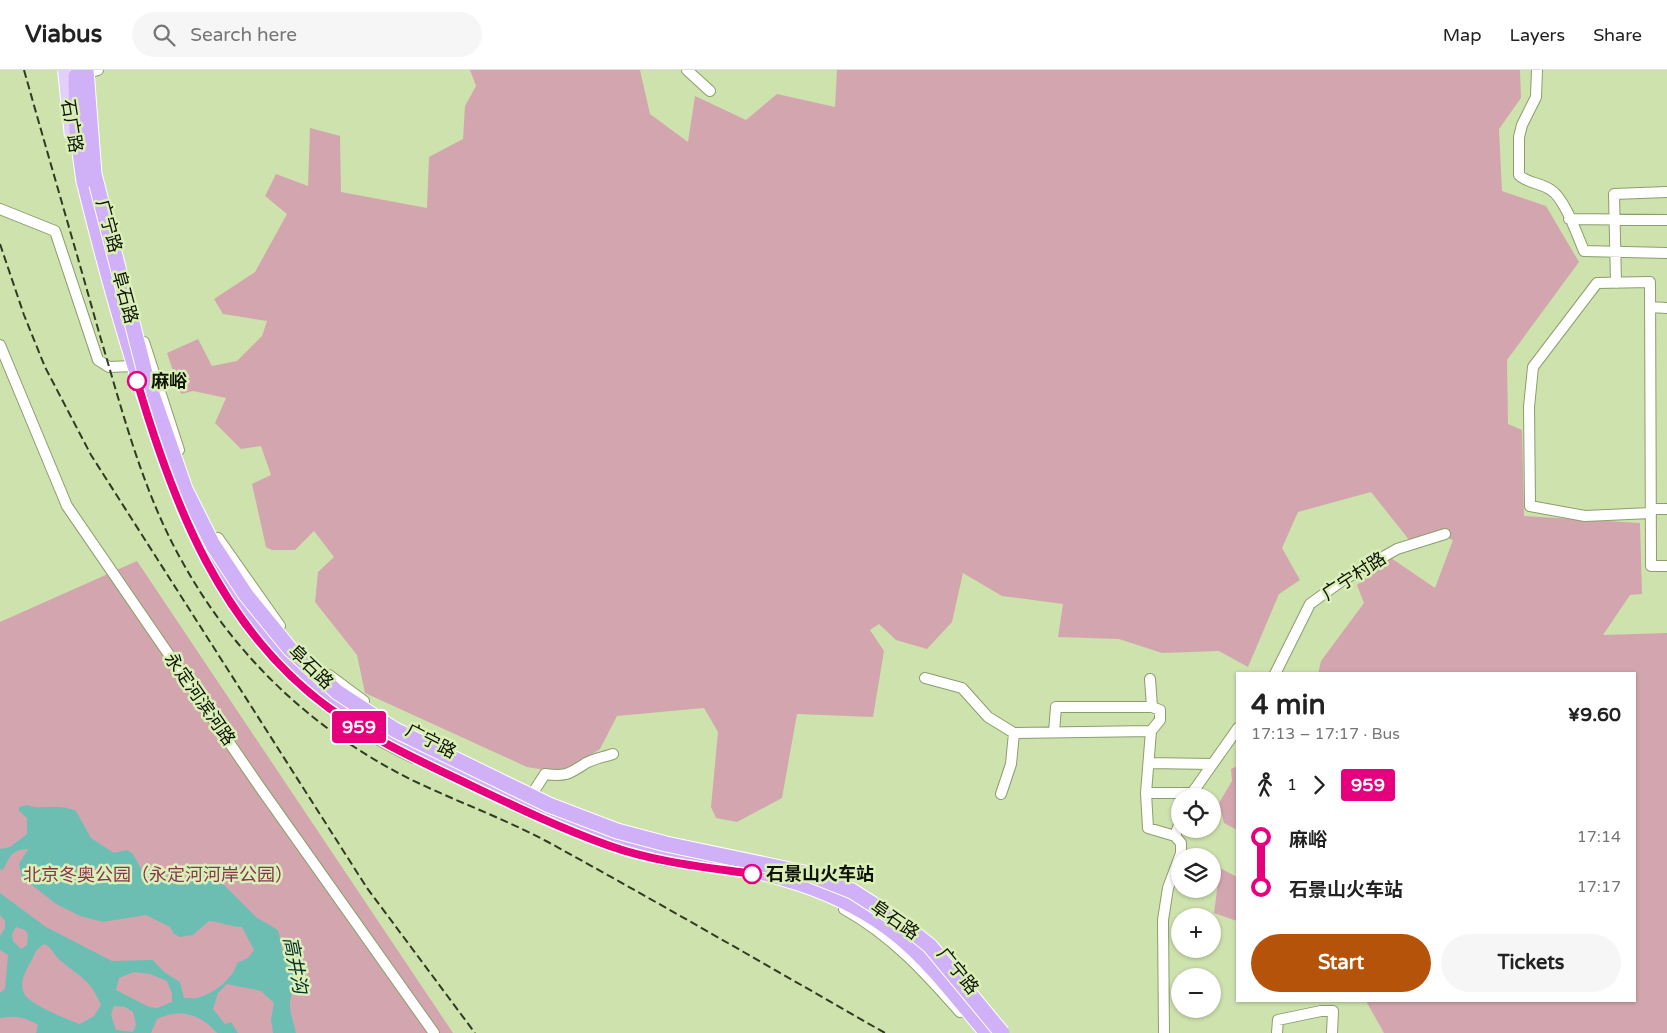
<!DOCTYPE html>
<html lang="en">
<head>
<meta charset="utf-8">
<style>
  :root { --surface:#fff; --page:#f6f6f6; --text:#222; --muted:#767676; --line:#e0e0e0; --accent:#b45309 }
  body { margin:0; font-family:"Varela Round","Noto Sans SC",sans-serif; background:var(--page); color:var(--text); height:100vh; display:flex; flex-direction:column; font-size:19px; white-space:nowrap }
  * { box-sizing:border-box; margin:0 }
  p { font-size:16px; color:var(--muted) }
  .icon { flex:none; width:28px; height:28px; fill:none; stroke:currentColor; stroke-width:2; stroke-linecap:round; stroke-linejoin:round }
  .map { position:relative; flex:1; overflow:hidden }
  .panel { position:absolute; left:1236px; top:602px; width:400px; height:330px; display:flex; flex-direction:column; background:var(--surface); border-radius:0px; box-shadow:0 1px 4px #0004 }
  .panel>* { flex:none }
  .badge { padding:0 10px; border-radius:4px; font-size:18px; line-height:32px }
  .fabs { position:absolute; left:1171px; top:718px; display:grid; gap:10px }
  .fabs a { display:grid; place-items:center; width:50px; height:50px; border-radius:50%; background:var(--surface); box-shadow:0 1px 4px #0004; font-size:25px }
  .map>.badge { position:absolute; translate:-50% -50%; box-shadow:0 0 0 2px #fff }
  .legs { display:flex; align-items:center; gap:8px; height:55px; padding:0 15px; font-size:16px }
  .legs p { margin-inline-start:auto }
  .summary { display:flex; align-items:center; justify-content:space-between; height:85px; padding:0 15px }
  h1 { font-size:28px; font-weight:700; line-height:38px }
  .primary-button { display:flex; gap:10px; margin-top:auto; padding:10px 15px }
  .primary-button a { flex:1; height:58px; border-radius:30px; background:var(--accent); color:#fff; font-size:20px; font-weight:700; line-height:58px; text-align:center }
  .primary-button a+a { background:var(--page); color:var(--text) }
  ul { padding:0 15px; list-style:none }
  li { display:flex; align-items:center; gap:18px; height:50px; font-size:19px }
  li i { display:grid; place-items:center; width:8px; height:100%; margin:0 6px; background:currentColor }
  li i::after { content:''; width:12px; height:12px; margin:-6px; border:4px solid; border-radius:50%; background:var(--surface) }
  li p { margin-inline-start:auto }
  li:first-child i { background:linear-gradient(#0000 50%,currentColor 0) }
  li:last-child i { background:linear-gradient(currentColor 50%,#0000 0) }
  header { display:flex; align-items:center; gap:30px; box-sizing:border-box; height:70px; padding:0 25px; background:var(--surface); border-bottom:1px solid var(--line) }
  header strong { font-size:24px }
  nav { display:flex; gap:28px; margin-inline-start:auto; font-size:18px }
  .search { width:350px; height:45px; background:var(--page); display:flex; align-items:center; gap:12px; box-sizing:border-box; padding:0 18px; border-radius:28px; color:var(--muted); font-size:19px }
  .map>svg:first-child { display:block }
  .green { fill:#d3a6af }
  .water { fill:#6cbeb3; fill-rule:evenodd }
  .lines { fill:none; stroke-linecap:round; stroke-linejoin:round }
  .river { stroke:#6cbeb3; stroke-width:12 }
  .minor-casing { stroke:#8c9e6c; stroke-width:12 }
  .highway-casing { stroke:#fff; stroke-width:17 }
  .minor { stroke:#fff; stroke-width:10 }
  .highway { stroke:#d0b1f7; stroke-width:15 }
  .rail { stroke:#313a22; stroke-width:2; stroke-dasharray:8 4; stroke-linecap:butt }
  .major-bridge-casing { stroke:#fff; stroke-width:14; stroke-linecap:butt }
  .highway-bridge-casing { stroke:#fff; stroke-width:17; stroke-linecap:butt }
  .major-bridge { stroke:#e3d0fa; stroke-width:12 }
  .highway-bridge { stroke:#d0b1f7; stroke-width:15 }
  .line-1-casing { stroke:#fff; stroke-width:11 }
  .line-1 { stroke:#e6007e; stroke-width:8 }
  .stop-1-dot { fill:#fff; stroke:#e6007e; stroke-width:2.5 }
  .labels { text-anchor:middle; stroke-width:5; stroke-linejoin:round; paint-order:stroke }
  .street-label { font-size:18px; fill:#0e1403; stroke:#dbefb9 }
  .stop-label { font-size:18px; font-weight:bold; fill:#0e1403; stroke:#dbefb9; text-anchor:start }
  .park-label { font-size:18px; fill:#86364d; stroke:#dbefb9 }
  .water-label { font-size:19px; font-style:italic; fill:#06302c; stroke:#dbefb9 }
</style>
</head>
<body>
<header>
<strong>Viabus</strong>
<div class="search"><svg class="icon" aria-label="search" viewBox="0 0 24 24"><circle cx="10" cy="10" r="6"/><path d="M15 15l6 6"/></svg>Search here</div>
<nav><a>Map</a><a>Layers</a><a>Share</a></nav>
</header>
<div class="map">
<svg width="1667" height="963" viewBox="0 0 1667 963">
  <rect width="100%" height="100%" fill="#cee2ad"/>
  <path class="green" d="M 470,0 L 640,0 L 650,44 L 688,72 L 695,26 L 746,50 L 777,24 L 835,37 L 837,0 L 1520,0 L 1521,28 L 1499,59 L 1502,121 L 1546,136 L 1579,192 L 1507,290 L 1508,354 L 1522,360 L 1524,446 L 1640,453 L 1642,524 L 1630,525 L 1603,565 L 1667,563 L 1667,963 L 1384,963 L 1366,931 L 1635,931 L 1635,604 L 1318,604 L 1321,591 L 1364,533 L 1357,515 L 1391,488 L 1435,518 L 1453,470 L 1436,464 L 1410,471 L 1371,422 L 1298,442 L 1282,478 L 1300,510 L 1279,524 L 1248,597 L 1219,581 L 1162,583 L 1119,569 L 1058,567 L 1063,534 L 1002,526 L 963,503 L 952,552 L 927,579 L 896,570 L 879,554 L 870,560 L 884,581 L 873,647 L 797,644 L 782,728 L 737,752 L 716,748 L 711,737 L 718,662 L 704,638 L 617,646 L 600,679 L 562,703 L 527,697 L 365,623 L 357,585 L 315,532 L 318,502 L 334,487 L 314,461 L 295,480 L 272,480 L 266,477 L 252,414 L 271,405 L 261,376 L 241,379 L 215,353 L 226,328 L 193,321 L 181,324 L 167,283 L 198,269 L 212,296 L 237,291 L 262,266 L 267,251 L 223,244 L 214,229 L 255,202 L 287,144 L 265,126 L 276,104 L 308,116 L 310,58 L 340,66 L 341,122 L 427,138 L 429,87 L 463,69 L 465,36 L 476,16 Z
    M 137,491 L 453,963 L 0,963 L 0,552 Z
    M 1237,696 L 1237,760 L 1224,753 L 1219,733 L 1232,711 L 1231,699 Z
    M 1220,798 L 1237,807 L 1237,851 L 1214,843 Z"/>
  <path class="water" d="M 27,735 C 44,741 56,732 76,741 L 91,768 L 114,783 L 127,780 L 133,784 L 144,804 L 156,811 L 189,813 L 208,807 L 222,813 L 257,848 L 293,892 L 297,914 C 285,933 291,942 296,963 L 273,963 L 271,949 L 274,933 L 261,921 L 227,914 L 218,923 L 213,939 L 225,954 L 231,952 L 238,963 L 217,963 C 200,944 181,938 157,949 L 151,963 L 36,963 L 38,955 C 26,947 14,945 0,948 L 0,923 L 5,919 L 8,885 L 0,880 L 0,866 L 5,858 L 5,851 L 0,845 L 0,823 L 46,857 L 112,891 L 153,890 L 164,902 L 180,912 L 184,928 C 189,928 196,929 200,927 C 215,923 234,907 237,893 L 248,888 L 254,880 L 242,857 C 231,857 220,852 209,851 L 193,865 L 180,867 L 174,864 L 170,857 L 146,845 L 103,852 L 80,846 L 56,834 L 22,807 L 19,794 L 28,779 C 9,780 10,789 2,801 L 0,798 L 0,779 L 10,777 L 27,764 L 27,748 L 19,741 L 19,737 ZM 16,857 L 25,860 L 28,864 L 27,875 L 21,879 L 13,871 L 12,864 ZM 45,874 C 54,880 54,886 61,891 C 81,908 90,909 101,935 L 94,946 L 80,954 C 68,950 32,935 25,925 C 19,916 24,903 29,895 C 35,886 34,879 45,874 ZM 134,902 L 150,904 L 167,911 L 172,924 L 172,932 L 157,938 L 149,937 L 116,920 L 119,908 ZM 114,936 L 125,937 L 133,942 L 136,954 L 133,962 L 116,960 L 111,945 Z"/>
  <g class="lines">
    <path class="river" d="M 252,852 L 273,864 L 277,887"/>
    <defs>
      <path id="minor" d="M 687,0 L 710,21
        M 1537,0 L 1536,27 L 1522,55 L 1519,67 L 1519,105 C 1527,113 1541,113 1551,120 C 1565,129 1577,165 1584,181 L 1667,183
        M 81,5 L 98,0
        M 0,139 L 55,161 L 98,290 L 109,297 L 133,296
        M 1569,149 L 1667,150
        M 1616,213 L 1614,124 L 1667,122
        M 1650,237 L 1667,238
        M 144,272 L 179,380
        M 0,275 L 67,436 L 257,713 L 434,963
        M 1651,439 L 1667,439
        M 1651,443 L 1585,446 L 1530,436 L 1529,337 L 1533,297 L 1597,213 L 1650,212 L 1651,496 L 1667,496
        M 218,468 L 280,556
        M 1275,604 L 1310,534 L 1343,510 L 1397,479 L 1445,464
        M 329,605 L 364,631
        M 925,608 L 962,618 L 988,647 L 1014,663 L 1011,694 L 1001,724
        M 1150,609 L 1152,637 L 1160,640 L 1160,650 L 1151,661 L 1146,723 L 1148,758 L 1175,766
        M 312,623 C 342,650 378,671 414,688
        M 1054,662 L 1056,637 L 1152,637
        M 1014,663 L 1151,661
        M 1149,693 L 1212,694
        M 534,721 L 545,704 C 566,707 569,704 586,693 C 593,689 604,687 613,684
        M 1146,723 L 1191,723
        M 1190,726 L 1238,658
        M 1175,766 L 1180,752
        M 593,769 L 663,790 L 707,797
        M 844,839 C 891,865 925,902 960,942
        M 1164,963 L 1163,850 L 1168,818 L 1181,783 L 1181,773 L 1175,766
        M 1277,963 L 1278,950 L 1321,941 L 1333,941 L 1332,963"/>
      <path id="highway" d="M 84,111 C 106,201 130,289 162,376 C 172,403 180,431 193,458 C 214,503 248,554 284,590 C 337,640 393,671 458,703 C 486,717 514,732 542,745 C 566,755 594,763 619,770 C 714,796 816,800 896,864 C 931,892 958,929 987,963"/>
    </defs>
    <use href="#minor" class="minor-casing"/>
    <use href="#highway" class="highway-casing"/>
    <use href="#minor" class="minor"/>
    <use href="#highway" class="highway"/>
    <path class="rail" d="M 24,0 C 49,89 75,177 100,266 C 123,343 143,423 183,493 C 235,587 314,661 410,709 C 455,731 503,748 548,772 C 661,834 773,899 885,963
      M 0,174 L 24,245 L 45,297 L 91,385 L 367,818 L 475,963"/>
    <defs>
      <path id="major-bridge" d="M 64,0 L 71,67"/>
      <path id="highway-bridge" d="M 86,0 L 94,104 L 146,307 L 185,419 L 213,475 L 246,525 L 290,579 L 337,622 L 395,660 L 549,735 L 617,761 L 666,774 L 809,804 L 852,821 L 899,851 L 930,876 L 1002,963
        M 76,6 L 77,61 L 84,111"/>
    </defs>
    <use href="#major-bridge" class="major-bridge-casing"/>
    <use href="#highway-bridge" class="highway-bridge-casing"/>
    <use href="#major-bridge" class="major-bridge"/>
    <use href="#highway-bridge" class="highway-bridge"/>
  </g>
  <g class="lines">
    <defs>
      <path id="line-1" d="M 137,311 C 173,434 221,559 329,638 C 373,670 422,692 470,715 C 516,737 562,759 610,776 C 655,792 704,797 752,804"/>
    </defs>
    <use href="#line-1" class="line-1-casing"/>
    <use href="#line-1" class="line-1"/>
  </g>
  <g class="stop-1-dot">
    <circle cx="137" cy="311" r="9"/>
    <circle cx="752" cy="804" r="9"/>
  </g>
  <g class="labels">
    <g class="street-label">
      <text transform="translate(72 56) rotate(81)" y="6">石广路</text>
      <text transform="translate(109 156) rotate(75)" y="6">广宁路</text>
      <text transform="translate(125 227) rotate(75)" y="6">阜石路</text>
      <text transform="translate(1354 506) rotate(-33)" y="6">广宁村路</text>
      <text transform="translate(311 597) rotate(44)" y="6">阜石路</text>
      <text transform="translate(200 629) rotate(55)" y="6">永定河滨河路</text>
      <text transform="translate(431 671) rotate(27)" y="6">广宁路</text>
      <text transform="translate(895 850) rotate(35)" y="6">阜石路</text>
      <text transform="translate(958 901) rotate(51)" y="6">广宁路</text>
    </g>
    <g class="stop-label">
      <text x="151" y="317">麻峪</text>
      <text x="766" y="810">石景山火车站</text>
    </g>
    <g class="park-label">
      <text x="158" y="811">北京冬奥公园（永定河河岸公园）</text>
    </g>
    <g class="water-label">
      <text transform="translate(296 895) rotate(79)" y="7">高井沟</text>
    </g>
  </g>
</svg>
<div class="fabs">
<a><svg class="icon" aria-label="locate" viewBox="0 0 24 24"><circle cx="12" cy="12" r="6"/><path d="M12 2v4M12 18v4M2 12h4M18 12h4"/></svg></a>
<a><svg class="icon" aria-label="layers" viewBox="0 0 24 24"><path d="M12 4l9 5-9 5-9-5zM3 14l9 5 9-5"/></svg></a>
<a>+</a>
<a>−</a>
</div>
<b class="badge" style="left:359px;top:657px;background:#e6007e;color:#fff">959</b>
<section class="panel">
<div class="summary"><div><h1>4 min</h1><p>17:13 – 17:17 · Bus</p></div><b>¥9.60</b></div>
<div class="legs"><svg class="icon" aria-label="walk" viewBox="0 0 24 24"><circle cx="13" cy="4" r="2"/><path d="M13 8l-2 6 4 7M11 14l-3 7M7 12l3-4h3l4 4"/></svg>1<svg class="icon" aria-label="forward" viewBox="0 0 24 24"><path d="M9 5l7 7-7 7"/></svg><b class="badge" style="background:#e6007e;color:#fff">959</b></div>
<ul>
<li><i style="color:#e6007e"></i><b>麻峪</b><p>17:14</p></li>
<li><i style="color:#e6007e"></i><b>石景山火车站</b><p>17:17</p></li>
</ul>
<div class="primary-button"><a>Start</a><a>Tickets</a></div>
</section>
</div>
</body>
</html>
